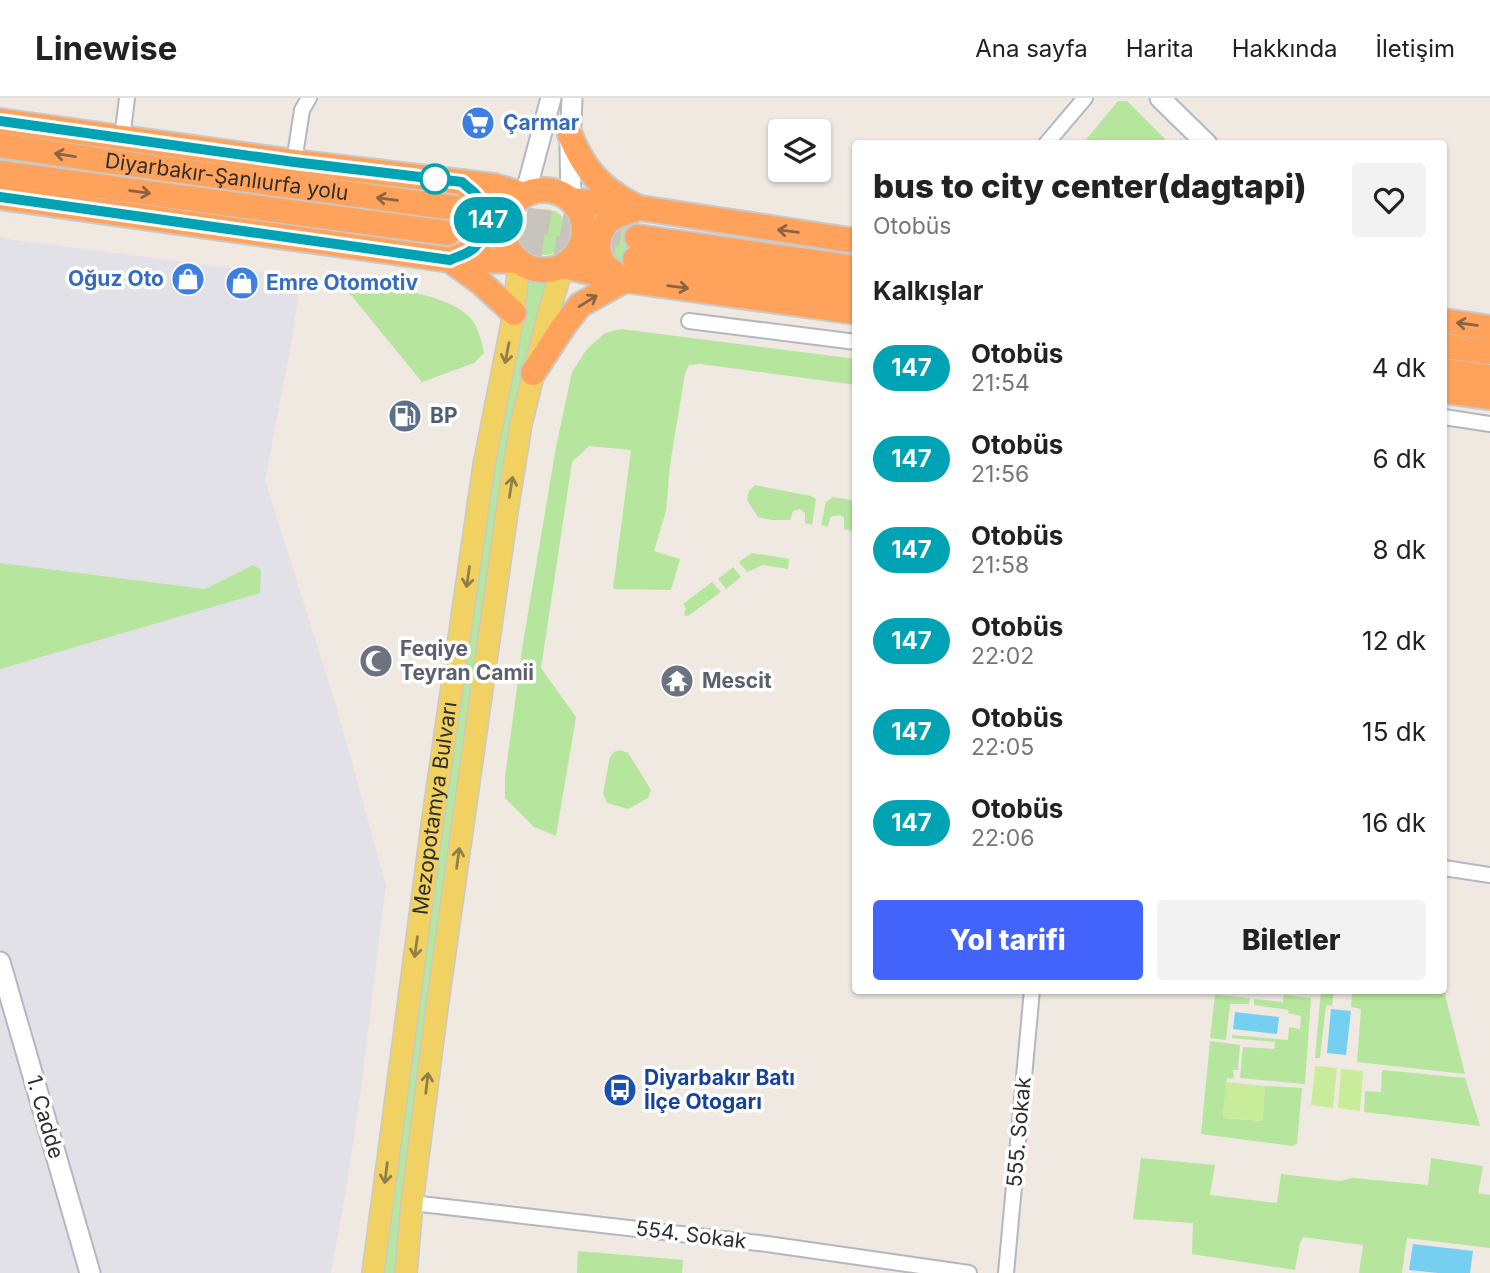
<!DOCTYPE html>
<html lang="tr">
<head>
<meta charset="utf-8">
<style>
  :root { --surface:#fff; --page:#f2f2f2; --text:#222; --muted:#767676; --line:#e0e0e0; --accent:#4264fb }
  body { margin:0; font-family:Inter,sans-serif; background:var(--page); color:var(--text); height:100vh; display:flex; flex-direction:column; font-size:26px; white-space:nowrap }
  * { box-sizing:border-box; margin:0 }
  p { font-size:23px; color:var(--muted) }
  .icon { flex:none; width:38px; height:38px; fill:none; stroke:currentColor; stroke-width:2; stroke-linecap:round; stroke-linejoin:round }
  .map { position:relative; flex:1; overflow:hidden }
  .side { position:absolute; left:852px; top:42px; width:595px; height:854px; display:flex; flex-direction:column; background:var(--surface); border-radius:7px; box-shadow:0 2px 5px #0004 }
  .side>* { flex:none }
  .badge { padding:0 14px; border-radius:23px; font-size:24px; line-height:46px }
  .controls { position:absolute; left:768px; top:21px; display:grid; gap:14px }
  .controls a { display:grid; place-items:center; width:63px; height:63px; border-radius:7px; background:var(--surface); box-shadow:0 2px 5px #0004; font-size:35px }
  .map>.badge { position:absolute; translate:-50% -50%; box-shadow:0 0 0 4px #fff }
  h2 { padding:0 21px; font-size:26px; line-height:63px }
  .round { display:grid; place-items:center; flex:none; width:74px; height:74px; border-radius:7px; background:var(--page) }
  .overview { display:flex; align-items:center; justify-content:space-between; height:119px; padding:0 21px }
  h1 { font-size:33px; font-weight:800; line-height:52px }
  .cta { display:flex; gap:14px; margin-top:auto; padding:14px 21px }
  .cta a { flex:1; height:80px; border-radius:7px; background:var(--accent); color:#fff; font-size:28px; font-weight:800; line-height:80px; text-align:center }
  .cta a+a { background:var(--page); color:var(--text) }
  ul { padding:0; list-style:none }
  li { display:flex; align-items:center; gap:21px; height:91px; padding:0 21px }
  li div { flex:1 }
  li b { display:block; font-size:26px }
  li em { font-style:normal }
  li .badge { min-width:77px; font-weight:700; text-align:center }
  header { display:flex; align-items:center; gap:42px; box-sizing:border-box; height:98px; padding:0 35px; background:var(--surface); border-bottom:2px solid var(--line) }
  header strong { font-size:33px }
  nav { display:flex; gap:38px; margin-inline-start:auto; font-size:24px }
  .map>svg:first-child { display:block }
  .industrial { fill:#e3e1e8 }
  .green { fill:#b6e59e }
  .pitch { fill:#c9ec9a }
  .water { fill:#75cff0 }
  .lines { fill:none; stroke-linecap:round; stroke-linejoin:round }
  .highway-tunnel { stroke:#c8c4bd; stroke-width:24; stroke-dasharray:24 12; stroke-linecap:butt }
  .street-casing { stroke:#b4b7c1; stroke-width:18 }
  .secondary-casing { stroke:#b4b7c1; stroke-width:23 }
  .primary-casing { stroke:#c9c9c9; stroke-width:24 }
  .highway-casing { stroke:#c9c9c9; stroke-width:28 }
  .street { stroke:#fff; stroke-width:14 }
  .secondary { stroke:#fff; stroke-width:19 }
  .primary { stroke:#f2d163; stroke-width:21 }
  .highway { stroke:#ffa35c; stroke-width:24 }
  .oneway { stroke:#8c6343 }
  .oneway2 { stroke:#908048 }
  .line-casing { stroke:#fff; stroke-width:16 }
  .line { stroke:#00a3b4; stroke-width:10 }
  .stop-dot { fill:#fff; stroke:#00a3b4; stroke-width:3.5 }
  .labels { text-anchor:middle; stroke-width:7; stroke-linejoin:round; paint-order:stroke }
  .shop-label { font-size:21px; font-weight:bold; fill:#366cbe; stroke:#fff; text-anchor:start }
  .street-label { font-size:21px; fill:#2e2e2e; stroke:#fff }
  .service-label { font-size:21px; font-weight:bold; fill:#4e5e75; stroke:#fff; text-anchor:start }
  .worship-label { font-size:21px; font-weight:bold; fill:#5b616d; stroke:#fff; text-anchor:start }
  .transit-label { font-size:21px; font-weight:bold; fill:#164399; stroke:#fff; text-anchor:start }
</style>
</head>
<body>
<header>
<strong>Linewise</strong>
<nav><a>Ana sayfa</a><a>Harita</a><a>Hakkında</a><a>İletişim</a></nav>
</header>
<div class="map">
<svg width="1490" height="1175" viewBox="0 0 1490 1175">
  <rect width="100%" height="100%" fill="#efe9e1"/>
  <path class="industrial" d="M 0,140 L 301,179 L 293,236 L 265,382 L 336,607 L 386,787 L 360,999 L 346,1092 L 331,1175 L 0,1175 Z"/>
  <path class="green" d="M 1118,3 L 1127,3 L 1169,45 L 1083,45 Z
    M 460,99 L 467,103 L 476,116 C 473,136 472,140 453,148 Z
    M522 134a23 23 0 1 1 46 0a23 23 0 1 1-46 0Z
    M 634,122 L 629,169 C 625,167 620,166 617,163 C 607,154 612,137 617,127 Z
    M 525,176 L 554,181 L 540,208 L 510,326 L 402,1095 L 395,1175 L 383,1175 L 430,815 L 497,334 Z
    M 346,183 C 379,189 441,194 466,216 C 478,225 481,241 484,255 L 474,265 L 422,284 L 346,191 Z
    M 621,231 L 856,261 L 856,287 L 700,266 L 689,267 L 685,275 L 670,367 L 666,413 L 654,453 L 680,461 L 671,492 L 613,491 L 631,352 L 589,348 L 572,364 L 541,570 L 576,619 L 556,738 L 534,729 L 505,700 L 505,679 L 523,545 L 556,349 L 572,274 L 587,251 L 605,235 Z
    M 755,387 L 811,398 L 816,401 L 812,427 L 805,425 L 805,415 L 800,411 L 793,413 L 790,422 L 772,422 L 758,419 L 747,402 L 749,393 Z
    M 833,399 L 856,403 L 856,434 L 844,431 L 844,419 L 839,417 L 830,419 L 828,429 L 821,427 L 826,404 Z
    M 752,455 L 789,461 L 788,471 L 763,467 L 747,474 L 739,464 Z
    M 0,465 L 205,491 L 253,467 L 261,472 L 260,495 L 0,571 Z
    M 733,469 L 741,479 L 726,491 L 718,481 Z
    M 712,484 L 721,494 L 688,518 L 684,517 L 686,510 L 683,506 Z
    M 620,652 L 628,655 L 651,692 L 648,700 L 628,711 L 607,705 L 603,695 L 610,659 L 614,654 Z
    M 1321,892 L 1334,893 L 1332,908 L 1326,907 L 1320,960 L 1315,960 Z
    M 1342,892 L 1444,893 L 1465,976 L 1357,964 L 1361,911 L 1351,909 L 1352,896 L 1341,895 Z
    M 1215,897 L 1250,900 L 1249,906 L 1230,906 L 1226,942 L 1210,940 Z
    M 1284,897 L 1311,900 L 1305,986 L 1240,980 L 1243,949 L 1274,951 L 1275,944 L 1232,940 L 1232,937 L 1288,942 L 1289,929 L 1300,931 L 1301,918 L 1288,915 L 1289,912 L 1254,907 L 1254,901 L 1283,904 Z
    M 1210,943 L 1240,947 L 1238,972 L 1233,972 L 1234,981 L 1227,980 L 1223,1020 L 1262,1023 L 1265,988 L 1302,990 L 1297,1046 L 1293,1048 L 1201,1036 Z
    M 1382,972 L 1465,980 L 1480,1028 L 1364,1014 L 1365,993 L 1381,994 Z
    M 1141,1060 L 1215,1067 L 1210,1097 L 1277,1105 L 1281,1076 L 1340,1083 L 1353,1080 L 1428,1087 L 1431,1060 L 1483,1068 L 1478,1095 L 1490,1097 L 1490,1150 L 1407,1140 L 1402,1175 L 1359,1175 L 1363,1147 L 1303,1139 L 1300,1145 L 1295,1172 L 1192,1156 L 1193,1125 L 1133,1121 Z
    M 578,1153 L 683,1162 L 682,1175 L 577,1175 Z"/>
  <path class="pitch" d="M 1315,968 L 1337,970 L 1333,1010 L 1311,1007 Z
    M 1341,971 L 1363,973 L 1360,1013 L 1338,1010 Z
    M 1226,984 L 1265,988 L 1263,1023 L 1223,1020 Z"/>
  <path class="water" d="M 1331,911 L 1351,913 L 1346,957 L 1327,955 Z
    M 1235,914 L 1279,919 L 1277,936 L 1233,931 Z
    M 1413,1146 L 1473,1153 L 1470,1175 L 1438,1175 L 1409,1172 Z"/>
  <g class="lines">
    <path class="highway-tunnel" d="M 455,110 L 637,139
      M 448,135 L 635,161"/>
    <defs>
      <path id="street" d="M 122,41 L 127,0
        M 1046,46 L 1085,0
        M 294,64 L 302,12 L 309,0
        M 689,223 L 856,244
        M 1444,319 L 1490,326
        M 1444,770 L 1490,777
        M 412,1105 L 767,1146 L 969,1175
        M 1006,1175 L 1032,892"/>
      <path id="secondary" d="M 1160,0 L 1207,46
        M 525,97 L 551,0
        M 571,102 L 570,49 L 572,0
        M 0,864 L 90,1175"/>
      <g id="primary">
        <path id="s1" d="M 373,1175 L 432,727 L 484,367 L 514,215 L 519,163"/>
        <path d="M 406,1175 L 412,1105 L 437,910 L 507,414 L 521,326 L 550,210 L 563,168"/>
      </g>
      <g id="highway">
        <path d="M 0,23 L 294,64 L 494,88 L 525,97"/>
        <path d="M 570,37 C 584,71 600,90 633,107"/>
        <path id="s2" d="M 0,47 L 100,62 L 455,110"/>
        <path d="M 0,75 L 448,135"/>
        <circle cx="544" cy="132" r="40"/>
        <path d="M 0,99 L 450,162 L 519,163"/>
        <path d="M 571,102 L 640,110 L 856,143"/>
        <path d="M 637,139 L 856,170"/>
        <path d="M 635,161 L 856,191"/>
        <path d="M 450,162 L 480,184 L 514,215"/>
        <path d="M 451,162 C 459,158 469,155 476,149 C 490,135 491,114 478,99 C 473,93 467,89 462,84"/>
        <path d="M 563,168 L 625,182 L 856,214"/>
        <path d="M 1444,223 L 1490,230"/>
        <path d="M 1444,248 L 1490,254"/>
        <path d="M 1444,273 L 1490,279"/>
        <path d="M 533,275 L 563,229 L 580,207 L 625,182 C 618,177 607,172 603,165 C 594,151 598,129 613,120 C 620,116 631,113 639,110"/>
        <path d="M 1444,293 L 1490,299"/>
      </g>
    </defs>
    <use href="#street" class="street-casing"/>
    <use href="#secondary" class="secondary-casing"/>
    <use href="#primary" class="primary-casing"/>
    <use href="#highway" class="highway-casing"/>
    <use href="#street" class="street"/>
    <use href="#secondary" class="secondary"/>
    <use href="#primary" class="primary"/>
    <use href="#highway" class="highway"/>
  </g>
  <defs><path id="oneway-shaft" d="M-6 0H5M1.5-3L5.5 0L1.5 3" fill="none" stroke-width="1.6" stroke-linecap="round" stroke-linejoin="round" transform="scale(1.75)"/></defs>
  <g class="oneway">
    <use href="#oneway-shaft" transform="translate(65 57) rotate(-171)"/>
    <use href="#oneway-shaft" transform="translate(140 94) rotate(8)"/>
    <use href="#oneway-shaft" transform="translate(387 101) rotate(-172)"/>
    <use href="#oneway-shaft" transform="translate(788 133) rotate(-172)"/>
    <use href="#oneway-shaft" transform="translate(678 189) rotate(8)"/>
    <use href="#oneway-shaft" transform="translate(588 203) rotate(-32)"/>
    <use href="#oneway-shaft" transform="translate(1467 226) rotate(-172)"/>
  </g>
  <g class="oneway2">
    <use href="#oneway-shaft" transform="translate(507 255) rotate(101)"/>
    <use href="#oneway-shaft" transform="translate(511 389) rotate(-81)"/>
    <use href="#oneway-shaft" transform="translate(468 479) rotate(98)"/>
    <use href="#oneway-shaft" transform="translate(458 760) rotate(-82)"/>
    <use href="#oneway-shaft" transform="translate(416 849) rotate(98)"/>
    <use href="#oneway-shaft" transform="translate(427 985) rotate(-83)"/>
    <use href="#oneway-shaft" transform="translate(386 1075) rotate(97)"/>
  </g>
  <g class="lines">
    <defs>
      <path id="line" d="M 0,23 L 294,64 L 462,84 C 467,89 474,93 478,99 C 491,115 490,135 475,149 C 469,156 458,158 450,162 L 0,99"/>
    </defs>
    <use href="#line" class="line-casing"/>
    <use href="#line" class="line"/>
  </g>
  <defs>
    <symbol id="supermarket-disc" viewBox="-11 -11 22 22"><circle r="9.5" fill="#3f7fe0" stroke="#fff"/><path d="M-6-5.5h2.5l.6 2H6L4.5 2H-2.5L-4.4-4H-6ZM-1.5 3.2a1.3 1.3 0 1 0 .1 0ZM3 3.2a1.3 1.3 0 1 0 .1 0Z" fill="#fff"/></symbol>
    <symbol id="shop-disc" viewBox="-11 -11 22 22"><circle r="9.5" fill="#3f7fe0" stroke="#fff"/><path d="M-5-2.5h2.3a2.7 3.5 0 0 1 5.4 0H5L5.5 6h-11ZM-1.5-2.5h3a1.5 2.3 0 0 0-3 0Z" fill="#fff"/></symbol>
    <symbol id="fuel-disc" viewBox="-11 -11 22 22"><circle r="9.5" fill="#5c6f8a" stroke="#fff"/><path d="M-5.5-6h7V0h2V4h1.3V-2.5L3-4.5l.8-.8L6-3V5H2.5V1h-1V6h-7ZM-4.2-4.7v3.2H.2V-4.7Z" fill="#fff"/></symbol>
    <symbol id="mosque-disc" viewBox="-11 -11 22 22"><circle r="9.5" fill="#6b7280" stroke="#fff"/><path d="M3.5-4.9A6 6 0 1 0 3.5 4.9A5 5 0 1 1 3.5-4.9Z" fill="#fff"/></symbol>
    <symbol id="temple-disc" viewBox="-11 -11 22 22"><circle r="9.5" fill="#6b7280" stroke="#fff"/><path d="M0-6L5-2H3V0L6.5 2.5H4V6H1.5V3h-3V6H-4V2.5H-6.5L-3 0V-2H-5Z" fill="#fff"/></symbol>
    <symbol id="bus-disc" viewBox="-11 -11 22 22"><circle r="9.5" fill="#1a4fb4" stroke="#fff"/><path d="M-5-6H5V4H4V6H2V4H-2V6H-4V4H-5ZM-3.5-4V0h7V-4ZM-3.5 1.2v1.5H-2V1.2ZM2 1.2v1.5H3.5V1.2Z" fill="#fff"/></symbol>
  </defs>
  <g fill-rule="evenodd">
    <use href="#supermarket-disc" x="459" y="6" width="38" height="38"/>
    <use href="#shop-disc" x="169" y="162" width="38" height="38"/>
    <use href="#shop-disc" x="223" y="166" width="38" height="38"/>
    <use href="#fuel-disc" x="386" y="299" width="38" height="38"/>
    <use href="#mosque-disc" x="357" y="544" width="38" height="38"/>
    <use href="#temple-disc" x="658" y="564" width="38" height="38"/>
    <use href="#bus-disc" x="601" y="973" width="38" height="38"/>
  </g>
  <circle class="stop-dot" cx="435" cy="81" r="14"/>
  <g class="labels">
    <g class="shop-label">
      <text x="503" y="32">Çarmar</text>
      <text x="164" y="188" text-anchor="end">Oğuz Oto</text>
      <text x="266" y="192">Emre Otomotiv</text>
    </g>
    <g class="street-label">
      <text dy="7" stroke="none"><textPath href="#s2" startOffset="229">Diyarbakır-Şanlıurfa yolu</textPath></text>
      <text dy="7" stroke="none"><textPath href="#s1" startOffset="469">Mezopotamya Bulvarı</textPath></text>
      <text transform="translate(45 1019) rotate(74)" y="7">1. Cadde</text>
      <text transform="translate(1019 1034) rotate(-85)" y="7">555. Sokak</text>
      <text transform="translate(691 1137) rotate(7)" y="7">554. Sokak</text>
    </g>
    <g class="service-label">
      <text x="430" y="325">BP</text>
    </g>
    <g class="worship-label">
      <text x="400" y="558">Feqiye<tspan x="400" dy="24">Teyran Camii</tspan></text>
      <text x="702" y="590">Mescit</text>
    </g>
    <g class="transit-label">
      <text x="644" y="987">Diyarbakır Batı<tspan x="644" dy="24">İlçe Otogarı</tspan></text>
    </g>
  </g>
</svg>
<div class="controls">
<a><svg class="icon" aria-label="layers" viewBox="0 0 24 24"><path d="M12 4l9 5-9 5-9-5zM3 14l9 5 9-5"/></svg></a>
</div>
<b class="badge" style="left:488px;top:122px;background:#00a3b4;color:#fff">147</b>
<section class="side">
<div class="overview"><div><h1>bus to city center(dagtapi)</h1><p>Otobüs</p></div><a class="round"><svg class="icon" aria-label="heart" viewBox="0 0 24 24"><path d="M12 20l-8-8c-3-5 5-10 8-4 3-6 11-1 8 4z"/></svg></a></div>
<h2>Kalkışlar</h2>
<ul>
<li><span class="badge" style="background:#00a3b4;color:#fff">147</span><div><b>Otobüs</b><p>21:54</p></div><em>4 dk</em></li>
<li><span class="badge" style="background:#00a3b4;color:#fff">147</span><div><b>Otobüs</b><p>21:56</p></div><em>6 dk</em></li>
<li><span class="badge" style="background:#00a3b4;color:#fff">147</span><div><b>Otobüs</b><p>21:58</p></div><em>8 dk</em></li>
<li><span class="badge" style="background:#00a3b4;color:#fff">147</span><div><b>Otobüs</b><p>22:02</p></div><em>12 dk</em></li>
<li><span class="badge" style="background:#00a3b4;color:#fff">147</span><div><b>Otobüs</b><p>22:05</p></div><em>15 dk</em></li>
<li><span class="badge" style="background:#00a3b4;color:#fff">147</span><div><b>Otobüs</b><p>22:06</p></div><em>16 dk</em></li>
</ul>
<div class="cta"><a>Yol tarifi</a><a>Biletler</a></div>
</section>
</div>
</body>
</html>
